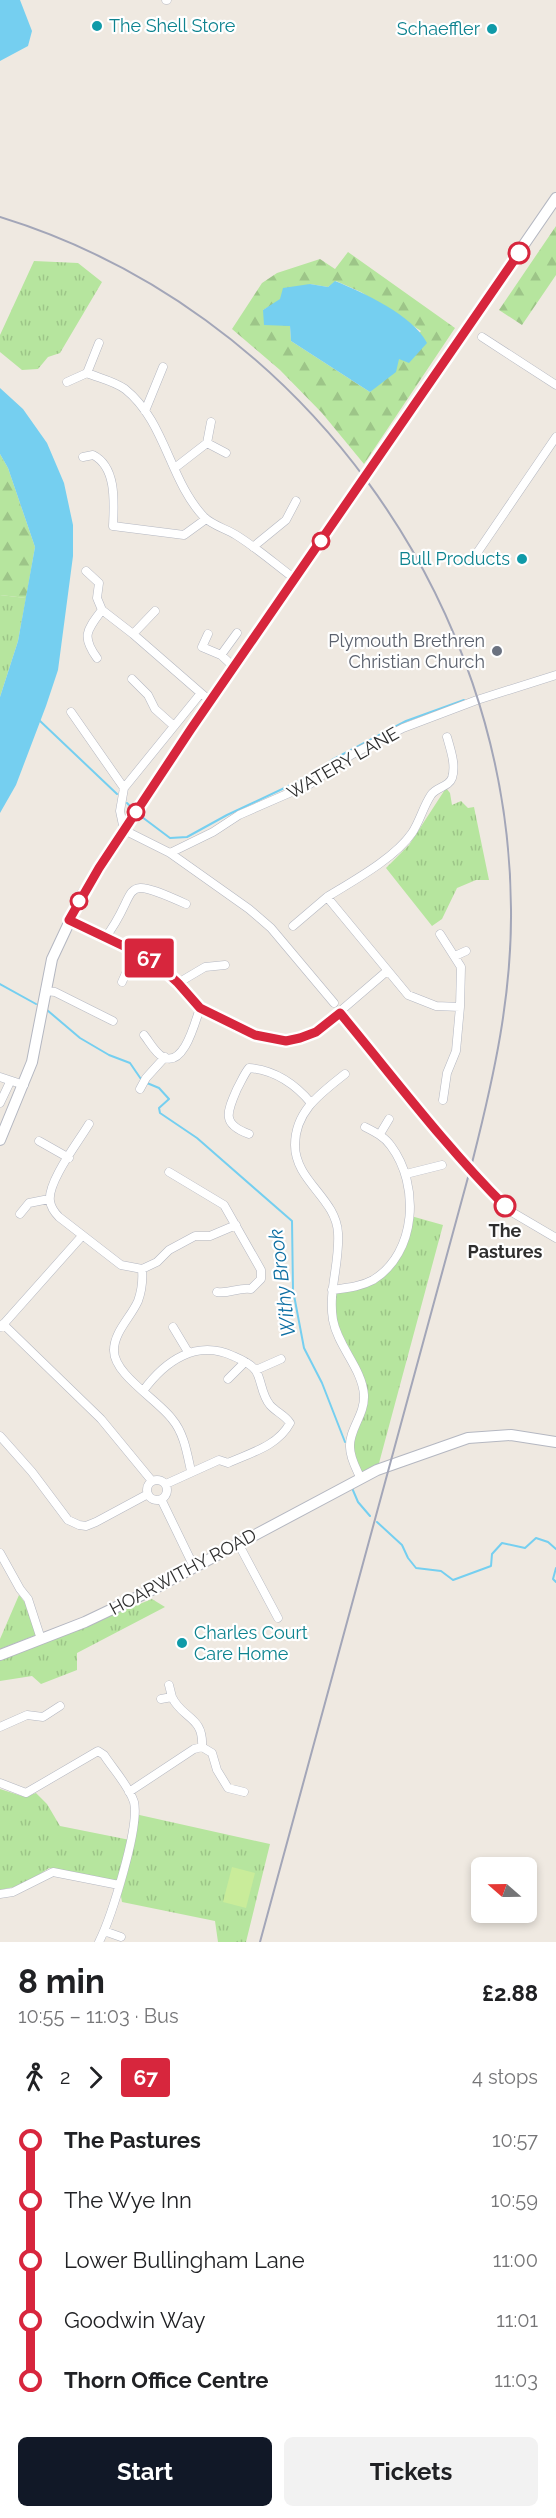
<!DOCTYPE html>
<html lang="en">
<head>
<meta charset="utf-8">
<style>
  :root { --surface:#fff; --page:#f2f2f2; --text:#202124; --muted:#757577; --accent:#111827 }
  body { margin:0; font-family:Raleway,sans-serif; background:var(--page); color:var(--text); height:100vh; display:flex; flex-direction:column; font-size:22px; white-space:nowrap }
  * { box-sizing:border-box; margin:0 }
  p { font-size:20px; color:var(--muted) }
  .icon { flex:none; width:33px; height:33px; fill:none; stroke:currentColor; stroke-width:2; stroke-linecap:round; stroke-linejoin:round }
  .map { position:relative; height:1942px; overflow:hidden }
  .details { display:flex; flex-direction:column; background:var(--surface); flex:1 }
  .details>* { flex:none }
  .badge { padding:0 12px; border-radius:4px; font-size:21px; line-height:39px }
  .needle { width:39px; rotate:290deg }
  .tools { position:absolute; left:471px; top:1857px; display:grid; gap:12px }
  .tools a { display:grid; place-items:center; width:66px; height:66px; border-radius:9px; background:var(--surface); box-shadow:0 3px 9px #0003; font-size:30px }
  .map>.badge { position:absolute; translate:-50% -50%; box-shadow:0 0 0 3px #fff }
  .legs { display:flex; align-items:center; gap:9px; height:66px; padding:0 18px; font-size:20px }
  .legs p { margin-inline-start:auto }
  .summary { display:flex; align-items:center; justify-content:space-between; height:102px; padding:0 18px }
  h1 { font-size:33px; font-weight:700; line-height:45px }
  .action { display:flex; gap:12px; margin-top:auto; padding:12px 18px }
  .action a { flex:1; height:69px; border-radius:9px; background:var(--accent); color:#fff; font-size:24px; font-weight:700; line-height:69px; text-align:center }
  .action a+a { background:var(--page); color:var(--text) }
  ul { padding:0 18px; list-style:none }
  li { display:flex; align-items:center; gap:21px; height:60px; font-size:22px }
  li i { display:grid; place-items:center; width:9px; height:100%; margin:0 8px; background:currentColor }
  li i::after { content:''; width:15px; height:15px; margin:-8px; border:4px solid; border-radius:50%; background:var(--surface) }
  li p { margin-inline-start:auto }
  li:first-child i { background:linear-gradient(#0000 50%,currentColor 0) }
  li:last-child i { background:linear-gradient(currentColor 50%,#0000 0) }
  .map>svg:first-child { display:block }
  .grass { fill:url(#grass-tufts) }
  .forest { fill:url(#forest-firs); fill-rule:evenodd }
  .pitch { fill:#c9ec9a }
  .water { fill:#75cff0 }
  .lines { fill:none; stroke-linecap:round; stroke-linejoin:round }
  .stream { stroke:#75cff0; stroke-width:2 }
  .street-casing { stroke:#b4b7c1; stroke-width:9 }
  .secondary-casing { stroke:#b4b7c1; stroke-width:12 }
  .street { stroke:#fff; stroke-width:8 }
  .secondary { stroke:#fff; stroke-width:10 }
  .rail { stroke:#a3a6b8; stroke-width:2 }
  .line-1-casing { stroke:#fff; stroke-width:14 }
  .line-1 { stroke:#d7263d; stroke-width:9 }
  .culture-dot { fill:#0f9aa8; stroke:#fff; stroke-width:2 }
  .stop-1-dot { fill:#fff; stroke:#d7263d; stroke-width:3 }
  .worship-dot { fill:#6b7280; stroke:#fff; stroke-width:2 }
  .labels { text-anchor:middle; stroke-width:4.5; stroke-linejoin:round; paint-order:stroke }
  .culture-label { font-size:18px; fill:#0d838f; stroke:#fff; text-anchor:start }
  .worship-label { font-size:18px; fill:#5b616d; stroke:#fff; text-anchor:end }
  .street-label { font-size:18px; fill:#2e2e2e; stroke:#fff }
  .stop-label { font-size:18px; font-weight:bold; fill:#2e2e2e; stroke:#fff }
  .water-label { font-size:20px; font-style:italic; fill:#0d6fa3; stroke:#fff }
</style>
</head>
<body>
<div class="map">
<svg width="556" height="1942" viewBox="0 0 556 1942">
  <defs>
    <pattern id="grass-tufts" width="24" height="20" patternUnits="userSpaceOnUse" patternTransform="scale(1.5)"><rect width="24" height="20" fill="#b6e59e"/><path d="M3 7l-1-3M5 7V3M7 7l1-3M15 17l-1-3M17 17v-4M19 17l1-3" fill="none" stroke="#9dc588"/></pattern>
    <pattern id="forest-firs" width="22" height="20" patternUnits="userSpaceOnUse" patternTransform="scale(1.5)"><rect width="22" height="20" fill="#b6e59e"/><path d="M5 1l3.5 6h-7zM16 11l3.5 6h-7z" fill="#9dc588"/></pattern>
  </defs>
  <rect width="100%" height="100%" fill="#efe9e1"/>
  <path class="grass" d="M 34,261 L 78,263 L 102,282 L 60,353 L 48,357 L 38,369 L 22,370 L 0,352 L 0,335 Z
    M 0,595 L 26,598 L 18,641 L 0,697 Z
    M 446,788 L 450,793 L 452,805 L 461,801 L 468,808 L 474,807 L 489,880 L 476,880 L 457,888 L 442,919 L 432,926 L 386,868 L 409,845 Z
    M 411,1216 L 443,1225 L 378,1467 L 360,1477 C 349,1438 353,1434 366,1397 L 334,1320 L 333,1289 C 342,1288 353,1288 362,1285 C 391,1274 401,1243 411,1216 Z
    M 19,1595 L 26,1604 L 36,1635 L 0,1649 L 0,1639 Z
    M 152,1599 L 165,1607 L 77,1653 L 77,1670 L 41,1684 L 32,1676 L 0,1681 L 0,1660 Z
    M 0,1789 L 25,1797 L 36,1793 L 47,1804 L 60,1826 L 130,1840 L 135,1814 L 270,1844 L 246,1942 L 218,1942 L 215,1921 L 122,1902 L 119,1885 L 53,1868 L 49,1868 L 23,1885 L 0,1890 Z"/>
  <path class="forest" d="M 556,226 L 556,275 L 522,325 L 499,310 Z
    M 348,252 L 455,328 L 364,464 L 322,413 L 280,370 L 232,329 L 262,283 L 277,273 L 320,259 L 335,269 ZM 336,281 L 361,292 L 421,331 L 370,392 L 291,341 L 290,326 L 263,310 L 310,284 L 328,287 Z
    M 0,454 L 8,468 L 35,547 L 26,598 L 0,595 Z"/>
  <path class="pitch" d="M 232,1867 L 255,1873 L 246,1908 L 223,1902 Z"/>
  <path class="water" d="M 0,0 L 20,0 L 32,31 L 28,46 L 0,61 Z
    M 335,281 C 364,293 413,315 427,343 L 409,363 L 399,359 L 396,372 L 370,392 L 291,341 L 290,326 L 264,325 L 263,310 L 280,299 L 283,288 L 310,284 L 328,287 Z
    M 0,388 L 23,409 L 47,443 L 64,483 L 73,525 L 73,556 L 58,670 L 46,706 L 16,785 L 0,813 L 0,697 L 18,641 L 35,547 L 8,468 L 0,454 Z"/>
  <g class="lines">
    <path class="stream" d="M 39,720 L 117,794
      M 127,803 L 133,809
      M 142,817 L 170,838 L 187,837 L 227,815 L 314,774 L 332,760 L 406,721 L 464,700
      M 0,984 L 36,1004
      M 47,1010 L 80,1038 L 109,1055 L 130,1063 L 143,1082
      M 147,1083 L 159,1088 L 169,1099 L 159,1108 L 160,1113 L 197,1138 L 292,1221 L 293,1290 L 304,1348 L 322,1383 L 345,1442
      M 352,1488 L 358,1502 L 370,1516
      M 377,1522 L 402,1545 L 408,1558 L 416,1568 L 441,1571 L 453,1580 L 491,1566 L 492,1554 L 502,1543 L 525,1548 L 536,1538 L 548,1542 L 556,1549
      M 556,1568 L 553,1579 L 556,1582"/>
    <defs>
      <path id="street" d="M 166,0 L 167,0
        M 482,337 L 556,385
        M 87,373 C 99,378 114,381 125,389 C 166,422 169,480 204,517 C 212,525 226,529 236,535 C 257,548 275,564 295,579
        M 67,382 L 87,373 L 99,343
        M 145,411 L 163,367
        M 207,443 L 211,422
        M 83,457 L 93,455 C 117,467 114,503 113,526 L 184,535 L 206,519
        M 176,467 L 207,443 L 226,453
        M 253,547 L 286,520 L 296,501
        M 477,553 L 556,437
        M 86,571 L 99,583 L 97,598 L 102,610 L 133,634 L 210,701
        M 133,634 L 155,611
        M 208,634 L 202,647 L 221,655 L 234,667
        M 221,655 L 237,633
        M 97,658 C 81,636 87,630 102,610
        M 132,679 L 148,695 L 155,709 L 174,726
        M 201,693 L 124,788 L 120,811 L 124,830 L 170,853 L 249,909 L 271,928 L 334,1003
        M 71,712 L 124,788
        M 170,853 L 213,832 L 239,815 L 310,784 L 351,755 L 403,728 L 477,700 L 556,675
        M 327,897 C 353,881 395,858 412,833 C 420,821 423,807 431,795 C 436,787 449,787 452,778 C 456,765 451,751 447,737
        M 69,920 L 153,960 L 178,983 L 200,1008 L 255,1035 L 270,1040 L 286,1041 L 316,1032 L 387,971
        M 293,926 L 327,897 L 408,995 L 436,1006 L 460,1007 L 461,967 L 440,934
        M 105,938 C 142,890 115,872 186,904
        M 455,956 L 466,951
        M 122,982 L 135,953
        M 178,983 L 205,967 L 225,965
        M 45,991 L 55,992 L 113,1021
        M 340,1013 L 479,1180 L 510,1211 L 556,1238
        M 144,1035 C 149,1041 155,1053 163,1057 C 184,1068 195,1022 200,1008
        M 345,1074 C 321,1093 295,1111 295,1145 C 295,1181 336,1198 338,1233 C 340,1263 328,1291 333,1320 C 338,1347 362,1368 364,1395 C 365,1415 349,1429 350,1447 C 350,1458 356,1468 360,1477
        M 0,1077 L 24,1085
        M 140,1089 L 146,1078 L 165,1057
        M 443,1100 L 447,1073 L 456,1051 L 460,1007
        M 0,1103 L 10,1082
        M 89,1124 C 79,1141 47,1182 50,1201 C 51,1208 54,1212 59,1217 L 121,1265 L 142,1269 L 157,1262 L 169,1250 L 195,1236 L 210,1236 L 236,1225
        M 249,1134 C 221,1124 227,1112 237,1089 C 241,1082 244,1074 249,1068 C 274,1070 295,1084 311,1103
        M 380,1134 L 389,1119
        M 39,1141 L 69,1158
        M 169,1172 L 224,1205 L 261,1270 L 261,1279 L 251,1289 C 239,1287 229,1294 217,1292
        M 406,1174 L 442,1165
        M 20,1214 L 29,1203 L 49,1199
        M 142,1269 C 143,1281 142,1290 138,1301 C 131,1317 114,1332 114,1350 C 113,1374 158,1400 172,1419 C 184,1433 187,1453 191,1471
        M 332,1290 C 346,1288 360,1287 373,1280 C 417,1253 420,1185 391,1146 C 385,1137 375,1132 365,1127
        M 3,1324 L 101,1419 L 152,1481
        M 1,1327 L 82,1236
        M 173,1327 L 188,1352
        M 256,1370 L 281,1359
        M 228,1379 L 245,1362
        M 143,1391 C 165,1361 196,1339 233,1356 C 240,1359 252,1364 256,1371 C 262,1381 261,1394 270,1405 C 276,1412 285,1415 290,1423 C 278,1446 250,1453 228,1463 L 219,1460 L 166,1484
        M 0,1436 L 32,1472 L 68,1520 L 79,1525 L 86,1526 L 96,1522 L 148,1494
        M147 1490a10 10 0 1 1 20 0a10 10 0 1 1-20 0Z
        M 161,1499 L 194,1567
        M 238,1543 L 278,1618
        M 0,1553 L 20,1589 L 28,1599 L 41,1639
        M 169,1685 L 172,1697
        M 0,1727 L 27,1715 L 43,1717 L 60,1706
        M 202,1747 L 212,1753 L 217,1770 L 228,1788 L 244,1792
        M 0,1783 L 26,1793 L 98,1751 L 104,1755 C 113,1769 129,1786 134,1802 C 140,1827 111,1918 99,1942
        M 129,1792 L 194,1749 L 202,1747 C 204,1716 182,1719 172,1697 L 161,1699
        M 0,1894 L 13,1892 L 53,1872 L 119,1885
        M 104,1931 L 121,1937"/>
      <path id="secondary" d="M 0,1140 L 32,1062 L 52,959 L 82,895 L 210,701 L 556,198
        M 0,1655 L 85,1622 L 146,1593 L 377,1470 L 468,1438 L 511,1435 L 556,1442"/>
    </defs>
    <use href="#street" class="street-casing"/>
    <use href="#secondary" class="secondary-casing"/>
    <use href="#street" class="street"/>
    <use href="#secondary" class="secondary"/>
    <path class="rail" d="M 0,217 C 299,309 509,598 511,909 C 512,995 494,1076 473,1159 L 260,1942"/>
  </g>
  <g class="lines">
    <defs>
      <path id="line-1" d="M 505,1206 C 445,1146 394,1078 340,1013 L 316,1032 L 300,1038 L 286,1041 L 255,1035 L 200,1008 L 178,983 L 153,960 L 69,920 L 99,868 L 191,729 L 519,253"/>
    </defs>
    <use href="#line-1" class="line-1-casing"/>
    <use href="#line-1" class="line-1"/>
  </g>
  <g class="culture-dot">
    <circle cx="97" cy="26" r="6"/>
    <circle cx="492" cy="29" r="6"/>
    <circle cx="522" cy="559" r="6"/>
    <circle cx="182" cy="1643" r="6"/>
  </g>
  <g class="stop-1-dot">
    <circle cx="519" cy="253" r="10"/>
    <circle cx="321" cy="541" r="8"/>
    <circle cx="136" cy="812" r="8"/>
    <circle cx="79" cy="901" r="8"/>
    <circle cx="505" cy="1206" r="10"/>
  </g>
  <circle class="worship-dot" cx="497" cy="651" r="6"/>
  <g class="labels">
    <g class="culture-label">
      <text x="109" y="32">The Shell Store</text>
      <text x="480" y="35" text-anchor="end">Schaeffler</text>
      <text x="510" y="565" text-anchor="end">Bull Products</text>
      <text x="194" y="1639">Charles Court<tspan x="194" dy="21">Care Home</tspan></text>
    </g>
    <g class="worship-label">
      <text x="485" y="647">Plymouth Brethren<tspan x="485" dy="21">Christian Church</tspan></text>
    </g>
    <g class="street-label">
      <text transform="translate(343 763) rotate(-30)" y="6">WATERY LANE</text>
      <text transform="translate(183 1572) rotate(-28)" y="6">HOARWITHY ROAD</text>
    </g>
    <g class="stop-label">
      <text x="505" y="1237">The<tspan x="505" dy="21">Pastures</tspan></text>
    </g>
    <g class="water-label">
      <text transform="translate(282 1283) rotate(-97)" y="7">Withy Brook</text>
    </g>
  </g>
</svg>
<div class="tools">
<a><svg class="needle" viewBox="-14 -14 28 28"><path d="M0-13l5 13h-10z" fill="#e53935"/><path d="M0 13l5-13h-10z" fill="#757577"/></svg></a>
</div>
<b class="badge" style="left:149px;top:958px;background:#d7263d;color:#fff">67</b>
</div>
<section class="details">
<div class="summary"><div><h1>8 min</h1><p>10:55 – 11:03 · Bus</p></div><b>£2.88</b></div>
<div class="legs"><svg class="icon" aria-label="walk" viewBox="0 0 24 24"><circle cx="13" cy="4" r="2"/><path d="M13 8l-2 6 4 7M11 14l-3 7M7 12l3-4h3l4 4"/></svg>2<svg class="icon" aria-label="forward" viewBox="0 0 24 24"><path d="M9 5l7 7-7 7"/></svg><b class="badge" style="background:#d7263d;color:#fff">67</b><p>4 stops</p></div>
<ul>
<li><i style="color:#d7263d"></i><b>The Pastures</b><p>10:57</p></li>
<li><i style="color:#d7263d"></i><span>The Wye Inn</span><p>10:59</p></li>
<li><i style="color:#d7263d"></i><span>Lower Bullingham Lane</span><p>11:00</p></li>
<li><i style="color:#d7263d"></i><span>Goodwin Way</span><p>11:01</p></li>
<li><i style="color:#d7263d"></i><b>Thorn Office Centre</b><p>11:03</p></li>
</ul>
<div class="action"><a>Start</a><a>Tickets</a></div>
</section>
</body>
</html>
